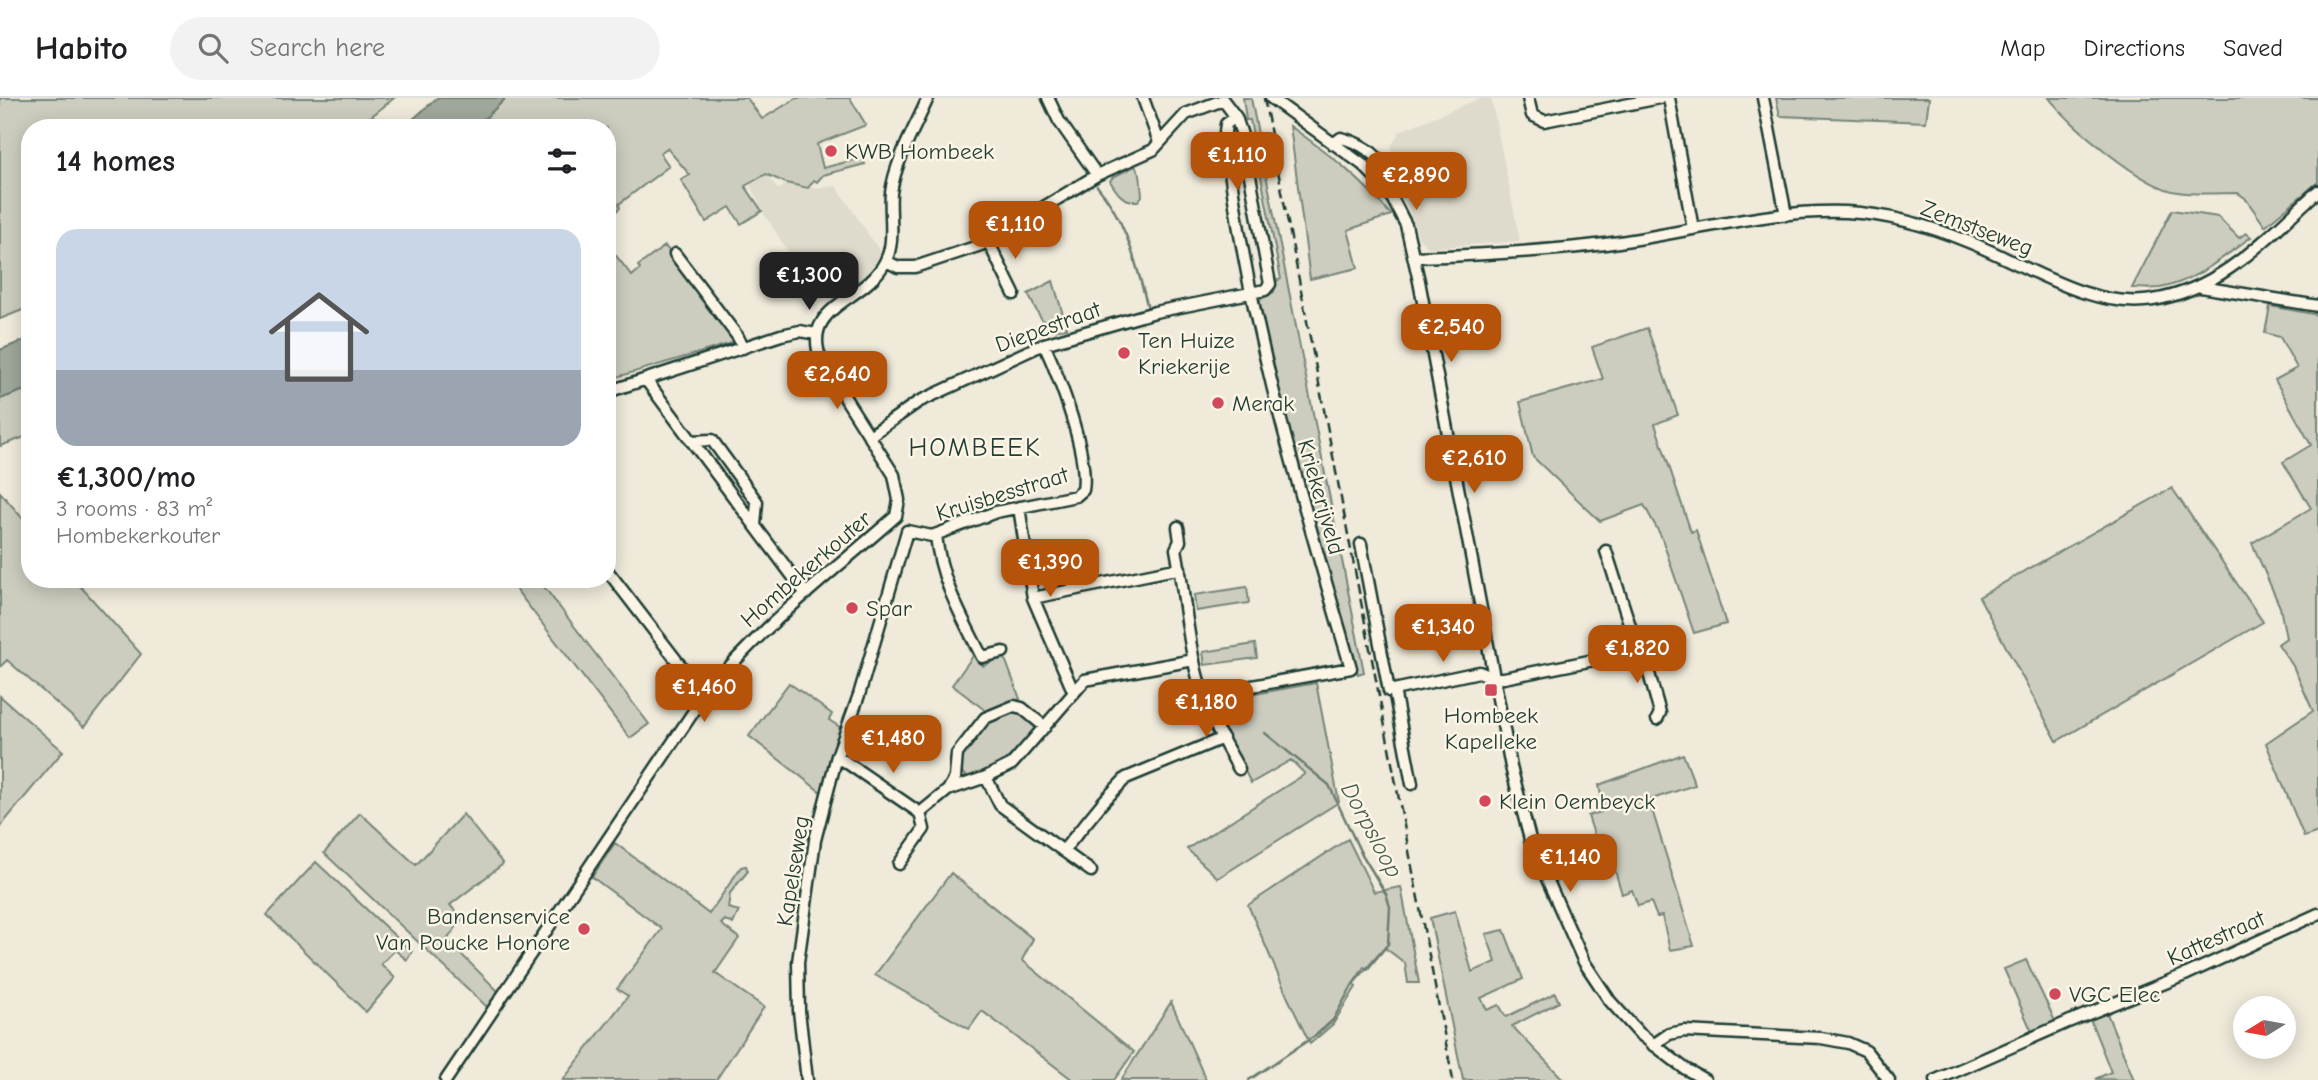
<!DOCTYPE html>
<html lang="en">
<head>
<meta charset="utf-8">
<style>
  :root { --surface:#fff; --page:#f2f2f2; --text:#202124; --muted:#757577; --line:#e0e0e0; --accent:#b45309 }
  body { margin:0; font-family:"Comic Neue",sans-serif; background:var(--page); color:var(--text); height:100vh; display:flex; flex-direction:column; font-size:26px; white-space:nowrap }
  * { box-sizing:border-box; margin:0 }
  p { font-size:23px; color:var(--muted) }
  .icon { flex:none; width:38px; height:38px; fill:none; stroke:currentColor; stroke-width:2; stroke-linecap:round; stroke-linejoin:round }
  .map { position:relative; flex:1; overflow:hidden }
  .sheet { position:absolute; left:21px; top:21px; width:595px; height:469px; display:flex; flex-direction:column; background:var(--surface); border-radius:28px; box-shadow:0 4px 18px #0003 }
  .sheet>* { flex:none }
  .needle { width:46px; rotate:259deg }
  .tools { position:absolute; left:2233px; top:898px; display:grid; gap:14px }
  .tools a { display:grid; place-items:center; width:63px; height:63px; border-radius:50%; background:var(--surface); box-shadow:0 4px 18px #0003; font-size:35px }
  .price { position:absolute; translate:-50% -60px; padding:0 16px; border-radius:14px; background:var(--accent); color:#fff; font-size:23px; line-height:46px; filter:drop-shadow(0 2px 4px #0008) }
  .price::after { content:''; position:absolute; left:50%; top:42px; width:21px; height:16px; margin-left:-10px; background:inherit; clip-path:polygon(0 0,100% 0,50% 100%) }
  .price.current { background:#222; color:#fff }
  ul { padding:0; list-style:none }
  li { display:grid; align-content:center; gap:14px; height:371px; padding:0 35px }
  li span { display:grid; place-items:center; height:217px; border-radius:21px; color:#555 }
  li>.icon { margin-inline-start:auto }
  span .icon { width:126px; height:126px; fill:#fffc; stroke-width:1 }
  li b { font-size:30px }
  h2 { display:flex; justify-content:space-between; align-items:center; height:84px; padding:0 35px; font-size:30px }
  header { display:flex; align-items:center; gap:42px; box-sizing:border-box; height:98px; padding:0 35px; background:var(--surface); border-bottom:2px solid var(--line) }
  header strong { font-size:33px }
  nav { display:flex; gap:38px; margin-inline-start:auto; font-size:24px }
  .search { width:490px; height:63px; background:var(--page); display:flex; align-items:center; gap:18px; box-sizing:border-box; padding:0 24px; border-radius:38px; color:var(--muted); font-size:26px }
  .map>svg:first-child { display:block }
  .built { fill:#dedbcc }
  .green { fill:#cccdbf; stroke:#76857a; stroke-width:2 }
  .water { fill:#9fa89a; stroke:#6c7d71; stroke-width:2 }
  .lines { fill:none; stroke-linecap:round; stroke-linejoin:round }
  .stream { stroke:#6c7d71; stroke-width:2.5 }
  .minor-casing { stroke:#1f3d34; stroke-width:15 }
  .minor { stroke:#fcf5e5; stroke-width:10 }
  .rail { stroke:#1f3d34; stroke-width:2.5; stroke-dasharray:10 5; stroke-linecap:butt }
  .poi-dot { fill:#d1495b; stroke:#fcf5e5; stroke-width:2.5 }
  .labels { text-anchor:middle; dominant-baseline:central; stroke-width:5; stroke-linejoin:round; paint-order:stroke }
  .poi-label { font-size:23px; fill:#1f3d34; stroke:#fcf5e5; text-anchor:start }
  .street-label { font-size:23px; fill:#1f3d34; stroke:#fcf5e5 }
  .water-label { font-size:24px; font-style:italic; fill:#455d53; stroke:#fcf5e5 }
  .quarter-label { font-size:26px; letter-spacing:2px; fill:#1f3d34; stroke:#fcf5e5 }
</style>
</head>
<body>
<header>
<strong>Habito</strong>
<div class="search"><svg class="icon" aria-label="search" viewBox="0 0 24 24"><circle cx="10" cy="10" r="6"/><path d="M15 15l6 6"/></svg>Search here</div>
<nav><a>Map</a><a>Directions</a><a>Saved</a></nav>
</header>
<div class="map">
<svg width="2318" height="982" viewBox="0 0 2318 982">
  <rect width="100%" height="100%" fill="#efeada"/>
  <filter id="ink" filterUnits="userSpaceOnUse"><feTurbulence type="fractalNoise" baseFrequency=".0143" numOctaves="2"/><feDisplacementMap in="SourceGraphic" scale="14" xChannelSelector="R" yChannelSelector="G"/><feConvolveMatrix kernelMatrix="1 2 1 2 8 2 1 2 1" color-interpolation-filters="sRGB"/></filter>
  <g filter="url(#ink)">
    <path class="built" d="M1481 0H1491L1520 143 1429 150 1419 141 1394 66 1391 49 1400 33Z
      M761 77H768L778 92 787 86 816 90 836 88 881 155 870 174 833 203 795 164 757 105 759 104 750 88 751 83Z"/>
    <path class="green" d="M0 0H394L357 30H30V209L0 221Z
      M506 0H747L762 21 797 0H850L866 27 817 46 823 70 862 60 865 66 823 77 817 84 814 82 808 90 786 85 766 76 745 88 762 113 741 126 730 109 706 124 681 82 690 77 667 50 660 55 669 68 619 106 620 110 607 121V30H475Z
      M1243 0H1251L1364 574 1358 576 1307 412 1285 326 1259 202 1274 194 1276 183 1281 181 1250 22H1246Z
      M1776 0H1929L1926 24 1780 18Z
      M2049 0H2318V84L2265 128 2245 100 2238 95C2218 95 2197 97 2178 94 2143 90 2071 28 2049 0Z
      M1290 28C1328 55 1362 81 1391 117L1348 132 1358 170 1310 181Z
      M1135 68 1140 76 1142 98 1138 103C1123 104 1117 95 1110 83L1113 79Z
      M2172 112 2218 119 2239 140 2246 135 2251 139C2223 159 2195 184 2160 190 2151 191 2141 190 2132 190Z
      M607 146 632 178 640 171 638 168 665 148 739 243 607 282Z
      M1053 183 1067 230 1054 232C1040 224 1035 209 1028 196Z
      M2270 208 2318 217V734L2304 739 2266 645 2313 613 2293 568 2278 546 2286 540 2280 509 2252 445 2311 410 2283 364 2311 347 2275 282 2297 270 2280 239 2265 235Z
      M1647 230 1678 317 1655 326 1691 434 1696 432 1726 526 1694 535 1661 438 1644 407 1600 423 1533 359 1520 304 1603 281 1592 249Z
      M30 290V337L0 348V301Z
      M2172 390 2263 524 2057 643 1979 499Z
      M0 394 30 429V481H74L141 556 84 629 7 562 0 569Z
      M508 481H538L649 626 630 640Z
      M1247 489 1249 505 1196 513 1194 497Z
      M969 539 983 568 1004 558 1020 601 986 613 952 587 973 558 965 541Z
      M1255 546 1257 560 1205 567 1203 554Z
      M789 585 832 616 829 622 841 630 822 695 749 638Z
      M1316 585 1339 704 1218 780 1187 751 1305 676 1291 662 1251 685 1216 617 1215 606 1228 601Z
      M0 598 63 653 0 729Z
      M1015 614 1027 618 1036 626V633C1013 659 1002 667 969 679 948 670 965 651 974 639 978 633 982 626 988 622 996 617 1006 616 1015 614Z
      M1683 656 1695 687 1649 702 1694 848 1670 852 1662 818 1657 819 1651 804 1638 808 1632 792 1622 796 1609 753 1600 755 1588 718 1604 713 1599 687Z
      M360 715 416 767 463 716 503 766 450 807 462 821 447 842 498 893 487 909 324 755Z
      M1348 741 1374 794 1401 789 1419 885H1408L1405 865 1385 850 1368 871 1364 869 1353 886 1356 889 1333 926 1310 946 1288 900 1248 807Z
      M615 745 709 816 741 769 746 768 748 773 730 795 728 810 739 813 733 826 725 822 721 826 739 840 715 875 764 909 716 982H563L628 898 617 891 662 831 592 779Z
      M316 764 412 854 407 862 395 852 381 866 395 880 366 914 267 817Z
      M951 775 1033 841 1022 862 1134 954 1114 982H1073L982 913 969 931 875 877Z
      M1455 813 1472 874 1496 864 1486 836 1504 832 1523 881 1481 900 1487 912 1499 907 1506 919 1555 895 1559 904 1512 928 1564 982H1463L1430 820Z
      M2026 862 2055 923 2032 934 2004 871Z
      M1171 904 1206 982H1121Z
      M2106 913 2134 982 2095 981 2111 974 2090 921Z"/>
    <path class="water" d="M437 0H506L475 30H403Z
      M30 240V290L0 301V252Z"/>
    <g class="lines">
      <path class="stream" d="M1097 88C1127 123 1136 166 1148 210
        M1249 982 1316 937 1333 922 1353 886 1388 846 1390 809 1386 796 1360 753 1329 687 1265 635"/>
      <g class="minor-casing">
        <path id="minor" d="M1048 0 1059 23 1097 77
          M1143 0 1159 44
          M1271 0 1363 67 1381 85 1392 100 1406 127 1419 183 1511 669 1531 745 1584 864 1610 903 1639 935 1684 970 1705 982
          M1528 0 1532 17 1544 23 1660 0
          M1669 0 1693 131
          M1763 0 1786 117
          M1333 46 1341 40C1357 44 1377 54 1384 70L1381 85
          M988 143 1014 196
          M675 156 738 239 743 250
          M1414 159C1478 157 1541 154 1605 146 1684 136 1765 111 1846 114 1889 116 1930 128 1969 144 2027 167 2090 212 2153 202 2223 191 2268 138 2318 93
          M886 163 898 169H915L981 147 1097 77 1153 52 1186 16 1223 2
          M2201 189 2318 208
          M646 282 806 496
          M607 294 781 237 800 233 816 236
          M871 337 918 304 1044 246 1155 214 1265 192 1270 186 1243 40 1236 19 1223 2
          M691 343 712 342 757 404 755 427
          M1019 409 1033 500 1074 595
          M1178 429 1180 443 1176 451C1186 503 1188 559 1207 609 1215 630 1228 651 1239 671
          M907 433 932 438 996 414 1076 398 1083 392C1089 356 1059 279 1044 246
          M936 437C940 482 962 519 982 559L1003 554
          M1361 446 1389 593 1479 574 1494 580H1504L1629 555
          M1606 453 1638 553 1645 561 1660 615 1657 621
          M607 472 704 598
          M1033 500 1180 470
          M1394 592 1412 686
          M1203 597 1351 570C1300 396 1245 215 1225 34L1226 26 1236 19
          M837 658 920 715 948 692 986 679 1012 666 1085 582 1194 562
          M986 679 1000 707 1091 773
          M948 692 955 680 957 656 985 620 1014 608 1022 610 1045 629
          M1063 753 1103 704 1126 680 1223 640
          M899 766 924 731 920 715
          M1653 947 1669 936 1684 933 1821 940 1848 945 1866 953 1889 982
          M446 982 704 598C760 529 830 476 896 418L899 402 894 377 821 262C800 207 865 204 885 164 896 145 889 116 891 95 895 63 915 30 928 0
          M807 982 799 913 798 864 815 742 837 658 859 597 907 433
          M1936 982 2068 924 2187 876 2318 816"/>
      </g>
      <use href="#minor" class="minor"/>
      <path class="rail" d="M1264 0 1453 982"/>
    </g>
  </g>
  <g class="poi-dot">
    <circle cx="831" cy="53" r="7"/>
    <circle cx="1124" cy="255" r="7"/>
    <circle cx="1218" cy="305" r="7"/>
    <circle cx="852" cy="510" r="7"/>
    <rect x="1484" y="585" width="14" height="14" rx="3.5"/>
    <circle cx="1485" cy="703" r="7"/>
    <circle cx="584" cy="831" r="7"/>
    <circle cx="2055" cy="896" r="7"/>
  </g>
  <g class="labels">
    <g class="poi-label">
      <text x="845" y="53">KWB Hombeek</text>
      <text x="1138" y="242">Ten Huize<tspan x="1138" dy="26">Kriekerije</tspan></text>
      <text x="1232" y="305">Merak</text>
      <text x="866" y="510">Spar</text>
      <text x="1491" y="617" text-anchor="middle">Hombeek<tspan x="1491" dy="26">Kapelleke</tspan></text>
      <text x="1499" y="703">Klein Oembeyck</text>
      <text x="570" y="818" text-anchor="end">Bandenservice<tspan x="570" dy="26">Van Poucke Honore</tspan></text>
      <text x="2069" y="896">VGC Elec</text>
    </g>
    <g class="street-label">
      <text transform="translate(1977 130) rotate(21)">Zemstseweg</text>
      <text transform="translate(1048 229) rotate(-20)">Diepestraat</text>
      <text transform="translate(1002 396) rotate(-17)">Kruisbesstraat</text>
      <text transform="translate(1321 399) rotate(74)">Kriekerijveld</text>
      <text transform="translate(806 471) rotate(-41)">Hombekerkouter</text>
      <text transform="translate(793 773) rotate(-81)">Kapelseweg</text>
      <text transform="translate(2216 840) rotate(-24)">Kattestraat</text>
    </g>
    <g class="water-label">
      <text transform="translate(1372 732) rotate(62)">Dorpsloop</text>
    </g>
    <g class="quarter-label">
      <text x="975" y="350">HOMBEEK</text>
    </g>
  </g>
</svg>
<div class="tools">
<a><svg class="needle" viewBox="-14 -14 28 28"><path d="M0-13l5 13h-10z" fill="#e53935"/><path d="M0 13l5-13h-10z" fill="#757577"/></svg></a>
</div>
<b class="price" style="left:1237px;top:94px">€1,110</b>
<b class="price" style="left:1416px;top:114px">€2,890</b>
<b class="price" style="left:1015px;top:163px">€1,110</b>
<b class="price current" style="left:809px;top:214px">€1,300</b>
<b class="price" style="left:1451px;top:266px">€2,540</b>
<b class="price" style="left:837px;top:313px">€2,640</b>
<b class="price" style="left:1474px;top:397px">€2,610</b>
<b class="price" style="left:1050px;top:501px">€1,390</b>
<b class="price" style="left:1443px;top:566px">€1,340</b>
<b class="price" style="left:1637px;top:587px">€1,820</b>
<b class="price" style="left:704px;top:626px">€1,460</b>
<b class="price" style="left:1206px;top:641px">€1,180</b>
<b class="price" style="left:893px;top:677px">€1,480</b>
<b class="price" style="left:1570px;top:796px">€1,140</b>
<section class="sheet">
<h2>14 homes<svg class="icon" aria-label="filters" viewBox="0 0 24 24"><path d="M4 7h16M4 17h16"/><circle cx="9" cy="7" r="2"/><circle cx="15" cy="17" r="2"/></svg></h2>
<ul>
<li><span style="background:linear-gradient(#c9d6e8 65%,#9aa5b1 0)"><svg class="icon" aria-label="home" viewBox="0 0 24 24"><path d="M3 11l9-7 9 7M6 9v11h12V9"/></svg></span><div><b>€1,300/mo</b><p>3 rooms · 83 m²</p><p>Hombekerkouter</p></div></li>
</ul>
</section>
</div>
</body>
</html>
